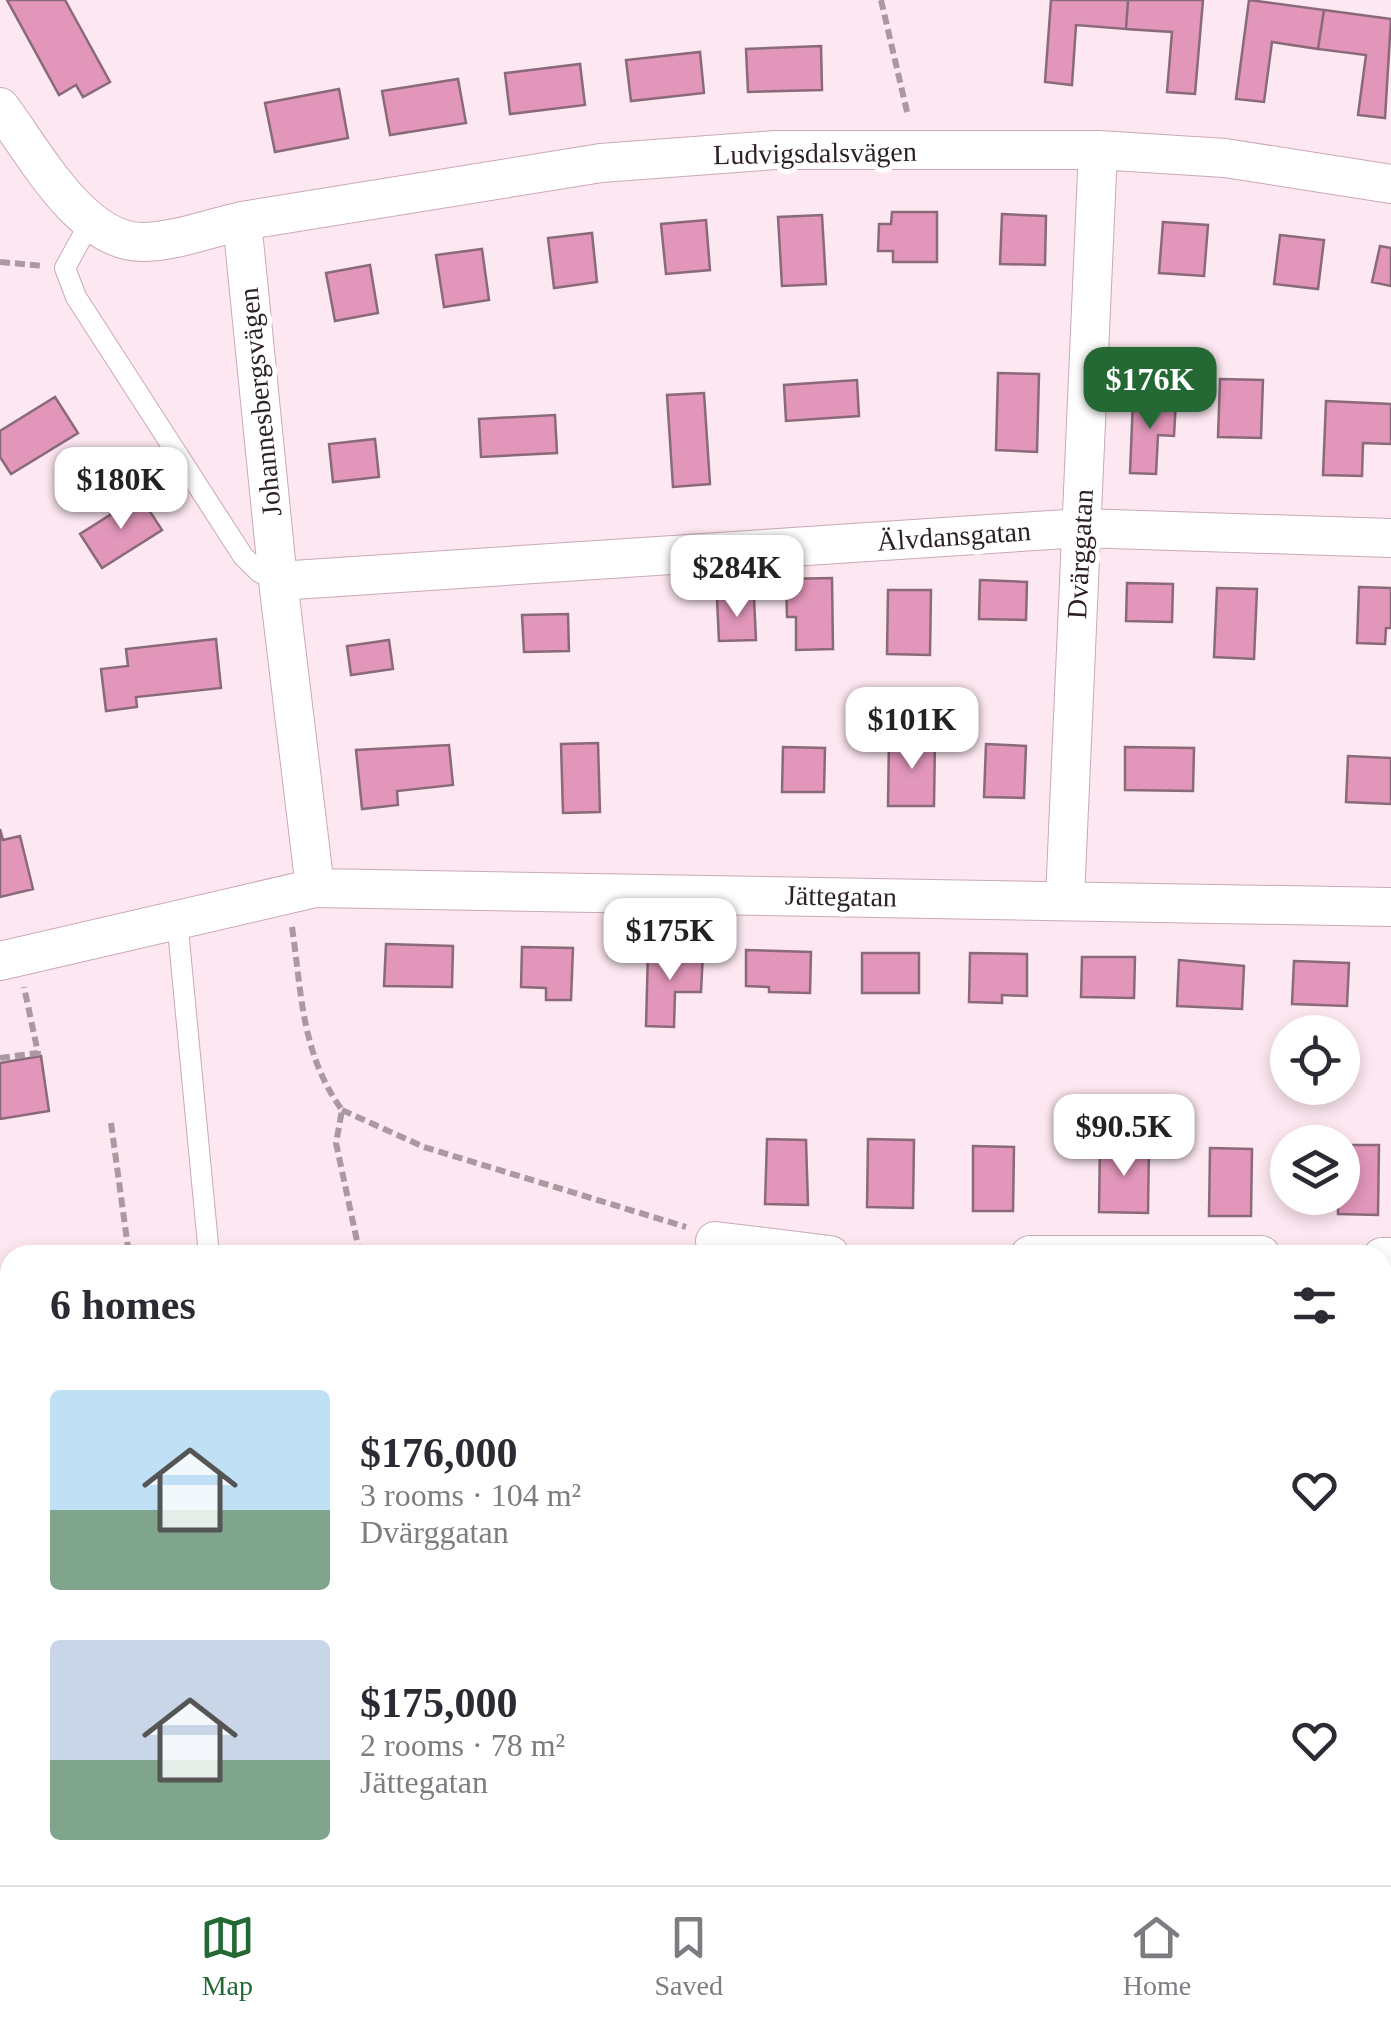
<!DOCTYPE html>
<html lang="en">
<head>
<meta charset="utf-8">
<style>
  :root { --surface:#fff; --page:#f7f7f7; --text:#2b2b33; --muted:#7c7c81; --line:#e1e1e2; --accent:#246934 }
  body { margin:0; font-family:"Times New Roman",serif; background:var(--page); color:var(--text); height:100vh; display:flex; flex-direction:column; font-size:38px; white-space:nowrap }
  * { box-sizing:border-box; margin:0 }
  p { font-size:32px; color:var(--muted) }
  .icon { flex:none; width:55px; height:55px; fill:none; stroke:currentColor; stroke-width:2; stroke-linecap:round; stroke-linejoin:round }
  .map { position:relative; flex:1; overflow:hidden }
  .sheet { position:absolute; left:0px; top:1245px; width:1392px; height:640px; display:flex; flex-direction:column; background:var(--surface); border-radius:30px 30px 0 0; box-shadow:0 5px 15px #0003 }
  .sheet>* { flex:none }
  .tools { position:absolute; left:1270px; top:1015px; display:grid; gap:20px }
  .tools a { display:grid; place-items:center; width:90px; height:90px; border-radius:50%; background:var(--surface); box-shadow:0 5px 15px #0003; font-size:50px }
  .price { position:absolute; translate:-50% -85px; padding:0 22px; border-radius:20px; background:#fff; color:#222; font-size:32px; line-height:65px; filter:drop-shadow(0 2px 5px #0008) }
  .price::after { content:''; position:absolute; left:50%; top:60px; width:30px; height:22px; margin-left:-15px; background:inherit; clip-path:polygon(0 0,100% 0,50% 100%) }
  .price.selected { background:var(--accent); color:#fff }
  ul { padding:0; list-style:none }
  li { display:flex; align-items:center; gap:30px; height:250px; padding:0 50px }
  li span { display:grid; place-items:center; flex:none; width:280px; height:200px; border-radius:10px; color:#555 }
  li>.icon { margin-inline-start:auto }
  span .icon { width:120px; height:120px; fill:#fffc; stroke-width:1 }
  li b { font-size:42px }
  h2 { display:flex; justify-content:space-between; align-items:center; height:120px; padding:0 50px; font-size:42px }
  .dock { display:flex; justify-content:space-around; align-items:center; height:140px; border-top:2px solid var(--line); background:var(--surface); font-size:28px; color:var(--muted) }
  .dock a { display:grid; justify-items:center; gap:5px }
  .dock .selected { color:var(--accent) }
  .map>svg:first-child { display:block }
  .building { fill:#e196ba; stroke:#8a6a79; stroke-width:2.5 }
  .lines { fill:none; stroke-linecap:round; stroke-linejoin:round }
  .service-casing { stroke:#cba8b8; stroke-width:22 }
  .minor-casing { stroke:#cba8b8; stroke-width:40 }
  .path { stroke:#ab99a1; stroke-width:6; stroke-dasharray:10 5; stroke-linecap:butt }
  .service { stroke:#fff; stroke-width:20 }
  .minor { stroke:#fff; stroke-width:38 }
  .labels { text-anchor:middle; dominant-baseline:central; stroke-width:10; stroke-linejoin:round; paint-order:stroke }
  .street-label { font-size:28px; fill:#2c1f25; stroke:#fff }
</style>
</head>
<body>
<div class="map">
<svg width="1391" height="1885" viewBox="0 0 1391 1885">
  <rect width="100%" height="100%" fill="#fde7f1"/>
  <path class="building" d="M7 0H65L110 82 83 97 76 85 59 95Z
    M1051 0H1128L1126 29 1076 25 1072 85 1045 82Z
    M1128 0H1203L1195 94 1167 92 1172 32 1126 29Z
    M1249 0 1324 10 1318 49 1272 42 1264 102 1236 99Z
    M1324 10 1391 19 1385 118 1358 115 1366 55 1318 49Z
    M821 46 822 90 748 92 746 49Z
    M700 52 704 93 631 101 626 60Z
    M580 64 585 105 510 114 505 73Z
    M458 79 466 123 390 135 382 91Z
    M339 89 348 138 275 152 265 103Z
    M892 212H937V262H893V251H878L879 224H891Z
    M1002 214 1046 216 1045 265 1000 264Z
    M822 215 826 284 782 286 778 217Z
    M706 220 710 270 666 274 661 224Z
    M1163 222 1208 225 1204 276 1159 273Z
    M592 233 597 282 554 288 548 238Z
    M1280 235 1324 240 1318 289 1274 284Z
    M1380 246 1391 248V286L1372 282Z
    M482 249 489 300 444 307 436 255Z
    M370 265 378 313 335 321 326 273Z
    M998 373 1039 374 1037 452 996 450Z
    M1220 379 1263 380 1261 438 1218 437Z
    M857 380 859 416 786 421 784 385Z
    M704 393 710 484 673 487 667 395Z
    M55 397 78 433 11 474 0 457V431Z
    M1133 399 1176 401 1174 436 1158 435 1156 474 1130 473Z
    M1326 401 1391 404V444L1363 443 1362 476 1323 475Z
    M555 415 557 453 481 457 479 419Z
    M375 439 379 477 333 482 329 444Z
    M140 496 162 530 102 568 80 534Z
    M832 578 833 649 796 650V617H787L786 579Z
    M980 580 1027 582 1026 620 979 619Z
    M1127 583 1173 584 1172 622 1126 621Z
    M1359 587 1391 588V628H1386L1385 644 1357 643Z
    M1217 588 1257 589 1254 659 1214 657Z
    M888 590H931L930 655 887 654Z
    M754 598 756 640 719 641 717 599Z
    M568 614 569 651 524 652 522 615Z
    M216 639 221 688 136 697 137 707 106 711 101 669 128 666 126 649Z
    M389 640 393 669 351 675 347 646Z
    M889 738H935L934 806H888Z
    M598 743 600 812 563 813 561 744Z
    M986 744 1026 746 1024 798 984 797Z
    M449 745 453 785 397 791 398 805 362 809 356 750Z
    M783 747 825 748 824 792H782Z
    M1125 747 1194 748 1193 791 1125 790Z
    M1348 756 1391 758V804L1346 802Z
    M0 829 3 840 20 836 33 889 0 897Z
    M386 944 453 946 452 987 384 986Z
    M522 947 573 948 571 1000H546V988L521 987Z
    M746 950 811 952 810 993 769 992V987L746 986Z
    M648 951 703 952 701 992H675L674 1027 646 1026Z
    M862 953H919V993H862Z
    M970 953 1027 954V996L1002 995V1003L969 1002Z
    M1082 957H1135L1134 998 1081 997Z
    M1179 960 1244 966 1242 1009 1177 1006Z
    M1294 961 1349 963 1347 1006 1292 1004Z
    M41 1056 49 1111 0 1119V1063Z
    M767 1139 806 1140 808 1205 765 1204Z
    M868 1139 914 1140 913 1208 867 1207Z
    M1100 1144 1149 1145 1148 1213 1099 1212Z
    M1342 1145H1379L1378 1215 1338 1214V1198H1342Z
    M973 1146 1014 1147 1013 1211H973Z
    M1210 1148 1252 1149 1251 1216H1209Z
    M10 1395V1447L0 1449V1396Z
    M1382 1437H1386L1387 1508H1382Z
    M10 1741V1875H327L328 1885H0V1742Z
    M465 1875H738L739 1880 716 1885H467Z"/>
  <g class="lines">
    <g class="service-casing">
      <path id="service" d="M89 224 65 268 76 297 243 556 259 572 278 581
        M177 919 209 1255"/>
    </g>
    <g class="minor-casing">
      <path id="minor" d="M0 107C34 152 81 242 142 242 174 242 210 228 242 221L278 581 315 888
        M242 221 601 163 776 150H1098L1225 158 1391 184
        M278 581 1081 528 1391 538
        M1065 899 1098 150
        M0 961 315 888 1391 907
        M715 1241 830 1255
        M1030 1255H1261
        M1382 1257H1391
        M1382 1590 1391 1585
        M1382 1875 1383 1885"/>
    </g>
    <path class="path" d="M881 0 908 116
      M0 262 44 266
      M292 927C302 995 301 1053 342 1110L336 1143 360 1255
      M0 1058 38 1053 24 987
      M342 1110 424 1147 686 1227
      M111 1123 129 1255
      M0 1295 10 1293
      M0 1388 10 1387
      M451 1875 453 1885"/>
    <use href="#service" class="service"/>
    <use href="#minor" class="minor"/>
  </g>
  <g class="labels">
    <g class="street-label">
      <text transform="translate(815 153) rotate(-1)">Ludvigsdalsvägen</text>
      <text transform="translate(260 402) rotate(-96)">Johannesbergsvägen</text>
      <text transform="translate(954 536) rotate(-4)">Älvdansgatan</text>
      <text transform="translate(1080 554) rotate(-87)">Dvärggatan</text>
      <text transform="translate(841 896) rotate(1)">Jättegatan</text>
    </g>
  </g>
</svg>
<div class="tools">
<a><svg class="icon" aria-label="locate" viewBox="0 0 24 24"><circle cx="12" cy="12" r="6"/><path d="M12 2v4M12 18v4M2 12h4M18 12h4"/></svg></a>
<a><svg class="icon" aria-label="layers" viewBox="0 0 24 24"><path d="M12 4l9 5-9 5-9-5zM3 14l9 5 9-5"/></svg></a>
</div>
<b class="price selected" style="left:1150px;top:432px">$176K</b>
<b class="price" style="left:121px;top:532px">$180K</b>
<b class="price" style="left:737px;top:620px">$284K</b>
<b class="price" style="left:912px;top:772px">$101K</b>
<b class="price" style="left:670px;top:983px">$175K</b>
<b class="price" style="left:1124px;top:1179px">$90.5K</b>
<section class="sheet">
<h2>6 homes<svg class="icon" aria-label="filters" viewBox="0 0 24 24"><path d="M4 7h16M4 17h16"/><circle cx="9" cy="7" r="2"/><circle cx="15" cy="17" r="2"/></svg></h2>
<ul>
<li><span style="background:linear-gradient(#bfe0f5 60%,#7fa58c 0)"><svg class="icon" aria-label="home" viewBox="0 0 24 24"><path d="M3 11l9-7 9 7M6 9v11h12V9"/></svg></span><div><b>$176,000</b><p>3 rooms · 104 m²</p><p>Dvärggatan</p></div><svg class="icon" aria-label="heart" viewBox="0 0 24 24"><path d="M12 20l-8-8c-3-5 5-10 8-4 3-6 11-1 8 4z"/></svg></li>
<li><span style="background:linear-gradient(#c9d6e8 60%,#7fa58c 0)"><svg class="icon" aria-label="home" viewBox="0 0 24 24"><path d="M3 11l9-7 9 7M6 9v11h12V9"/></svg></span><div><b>$175,000</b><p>2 rooms · 78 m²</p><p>Jättegatan</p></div><svg class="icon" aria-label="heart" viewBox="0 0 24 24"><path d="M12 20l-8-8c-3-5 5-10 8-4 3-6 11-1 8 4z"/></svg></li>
</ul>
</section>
</div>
<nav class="dock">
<a class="selected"><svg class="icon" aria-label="map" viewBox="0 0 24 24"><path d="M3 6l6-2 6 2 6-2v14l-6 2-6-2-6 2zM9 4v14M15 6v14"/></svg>Map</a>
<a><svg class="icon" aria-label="saved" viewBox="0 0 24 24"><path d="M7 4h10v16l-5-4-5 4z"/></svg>Saved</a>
<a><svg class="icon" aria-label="home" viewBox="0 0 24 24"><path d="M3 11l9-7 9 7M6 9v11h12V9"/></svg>Home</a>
</nav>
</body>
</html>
